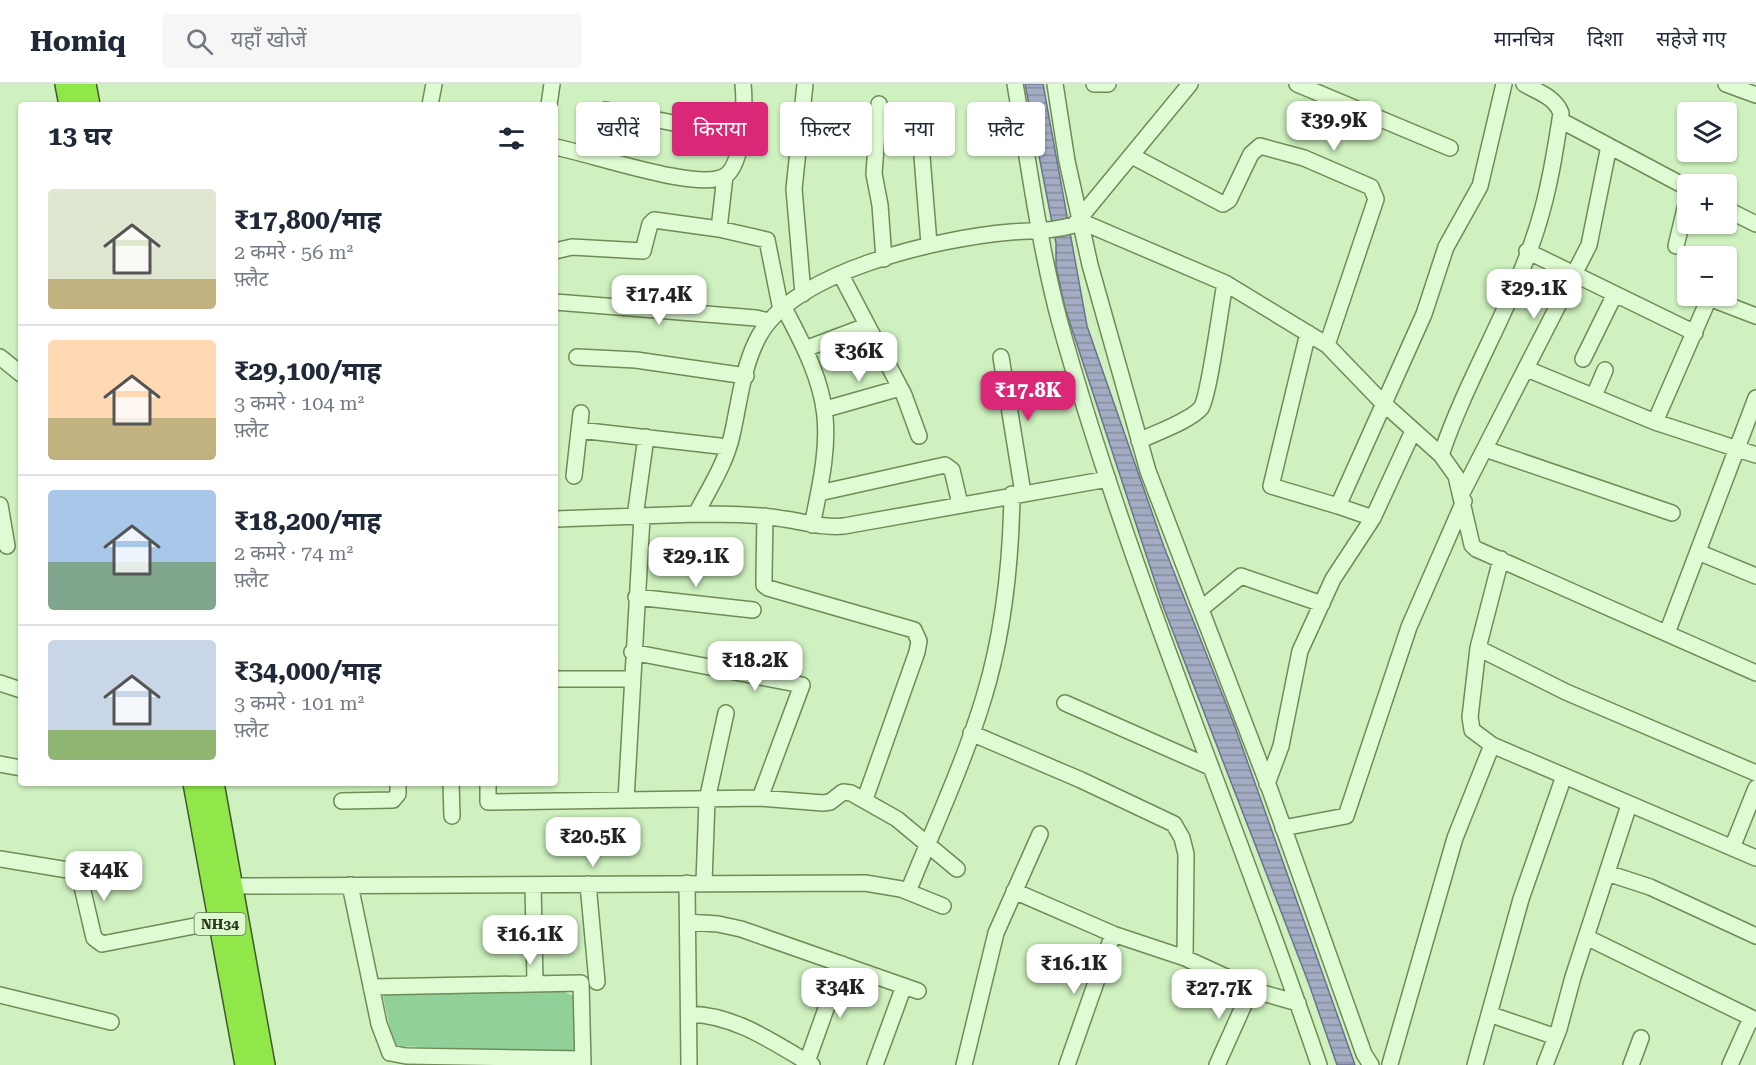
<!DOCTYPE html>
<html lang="hi">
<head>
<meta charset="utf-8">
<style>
  :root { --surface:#fff; --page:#f6f6f7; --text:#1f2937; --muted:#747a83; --line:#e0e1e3; --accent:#db2777 }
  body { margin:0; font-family:"Roboto Serif","Noto Sans Devanagari",serif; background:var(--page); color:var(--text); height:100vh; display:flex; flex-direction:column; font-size:22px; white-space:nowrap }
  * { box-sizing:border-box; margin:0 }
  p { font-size:20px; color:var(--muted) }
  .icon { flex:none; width:33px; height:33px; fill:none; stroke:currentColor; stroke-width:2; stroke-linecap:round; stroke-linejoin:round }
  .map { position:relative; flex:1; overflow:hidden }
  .details { position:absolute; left:18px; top:18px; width:540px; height:684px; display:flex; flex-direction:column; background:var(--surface); border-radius:6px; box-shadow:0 2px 4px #0004 }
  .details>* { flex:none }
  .hud { position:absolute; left:576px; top:18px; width:570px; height:54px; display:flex; gap:12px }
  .controls { position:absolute; left:1677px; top:18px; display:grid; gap:12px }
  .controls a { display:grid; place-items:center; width:60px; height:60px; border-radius:6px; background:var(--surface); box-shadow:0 2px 4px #0004; font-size:30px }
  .price { position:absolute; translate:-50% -51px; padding:0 14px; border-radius:12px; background:#fff; color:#222; font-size:20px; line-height:39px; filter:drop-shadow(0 2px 3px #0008) }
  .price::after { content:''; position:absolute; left:50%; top:36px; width:18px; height:14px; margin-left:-9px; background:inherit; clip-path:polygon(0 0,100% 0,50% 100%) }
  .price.current { background:var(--accent); color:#fff }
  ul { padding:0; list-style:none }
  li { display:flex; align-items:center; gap:18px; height:150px; padding:0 30px }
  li+li { border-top:2px solid var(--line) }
  li span { display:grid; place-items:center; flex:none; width:168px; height:120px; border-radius:6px; color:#555 }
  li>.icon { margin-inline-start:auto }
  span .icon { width:72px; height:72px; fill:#fffc; stroke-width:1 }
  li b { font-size:26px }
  h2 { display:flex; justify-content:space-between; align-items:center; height:72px; padding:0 30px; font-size:26px }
  .chip { padding:0 21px; border-radius:6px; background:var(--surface); box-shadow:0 2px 4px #0004; font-size:21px; line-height:54px }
  .chip.current { background:var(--accent); color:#fff }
  header { display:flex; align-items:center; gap:36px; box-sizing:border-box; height:84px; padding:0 30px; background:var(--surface); border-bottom:2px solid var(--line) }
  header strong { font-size:28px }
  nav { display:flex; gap:33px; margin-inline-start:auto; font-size:21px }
  .search { width:420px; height:54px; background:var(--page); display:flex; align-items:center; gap:15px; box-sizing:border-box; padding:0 21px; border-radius:6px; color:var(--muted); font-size:22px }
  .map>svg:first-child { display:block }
  .park { fill:#92d099 }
  .water { fill:url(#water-rules); stroke:#697391; stroke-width:1.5 }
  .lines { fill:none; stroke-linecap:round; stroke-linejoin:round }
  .minor-casing { stroke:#6f8b56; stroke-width:18 }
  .highway-casing { stroke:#43582b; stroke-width:24 }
  .minor { stroke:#dffbd3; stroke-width:15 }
  .highway { stroke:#8fe749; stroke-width:21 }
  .labels { text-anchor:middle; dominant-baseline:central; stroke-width:5; stroke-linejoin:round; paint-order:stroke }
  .shield { fill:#dbf8cf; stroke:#607252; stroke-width:1.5 }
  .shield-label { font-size:14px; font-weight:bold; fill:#2b391c }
</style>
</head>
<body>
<header>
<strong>Homiq</strong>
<div class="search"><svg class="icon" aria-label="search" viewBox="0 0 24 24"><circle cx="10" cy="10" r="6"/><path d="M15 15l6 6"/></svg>यहाँ खोजें</div>
<nav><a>मानचित्र</a><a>दिशा</a><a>सहेजे गए</a></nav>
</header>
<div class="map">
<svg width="1756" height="981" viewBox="0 0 1756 981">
  <defs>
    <pattern id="water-rules" width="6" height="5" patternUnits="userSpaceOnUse" patternTransform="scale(1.5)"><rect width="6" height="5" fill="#a3acc2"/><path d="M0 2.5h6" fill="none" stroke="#858d9d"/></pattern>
  </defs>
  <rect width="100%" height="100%" fill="#cef1bf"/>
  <path class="park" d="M562 907 574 912 575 966 571 968 394 962 383 913 385 909Z"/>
  <path class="water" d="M1025 0H1043L1087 242 1164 463 1234 640 1355 981H1337L1309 900 1163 522 1065 224 1056 183V159Z"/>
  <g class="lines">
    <g class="minor-casing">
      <path id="minor" d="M1015 0C1029 80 1039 161 1060 239 1130 492 1235 732 1319 981
        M1055 0 1067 77 1090 181 1148 387 1270 706 1364 970 1371 981
        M1094 0H1108
        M1297 0 1450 64
        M1726 0 1756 11
        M879 20 874 90 880 121 884 175
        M430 21 434 0
        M549 21 552 0
        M1560 36 1688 104
        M921 60 929 160
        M555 63C589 69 698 108 725 92 744 80 745 20 743 0
        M595 72 602 33 606 26 705 45
        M1132 72 1223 120 1229 116 1251 70 1260 62 1304 74 1371 103 1376 115 1327 261
        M725 92 719 145 767 156 781 226
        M1726 125 1756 140
        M1080 137 1225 199 1327 261 1382 318 1441 371 1456 392 1472 461 1476 465 1756 589
        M1676 162 1688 112
        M555 167 572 163 643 167 650 140 654 136 719 145
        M1527 167 1695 249
        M841 191 904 311 919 352
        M803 210 794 105 805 0
        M1709 214 1756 232
        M555 218 756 234 769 237
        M784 224C833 315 834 341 812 441
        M1308 249 1271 402 1338 422
        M805 265 866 242
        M0 273 21 290
        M577 273 636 276 746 292
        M1001 273 1023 409
        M1583 275 1614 212
        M1527 285 1655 338 1756 371
        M1594 312 1605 286
        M826 325 900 304
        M1655 338 1710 212
        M579 346 728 363
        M1139 357C1155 349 1190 337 1201 324 1209 313 1221 220 1225 199
        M1485 365 1672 429
        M1441 371C1469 288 1519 212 1542 127 1551 95 1556 62 1561 29 1555 13 1538 8 1524 0
        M574 392 581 329
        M819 409 945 381 952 386 960 420
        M1461 411 1589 161 1609 62
        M0 421 7 462
        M696 430C726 430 755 430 784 435 806 438 822 444 844 442L1108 395
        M765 432 764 492V501L768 504 914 546 919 557 917 568 865 715
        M635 433 646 353
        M1373 434 1338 422 1424 230 1446 163 1480 102 1504 0
        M555 435 696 430C709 405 726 379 732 351 739 321 742 287 756 258 788 187 940 154 1011 148 1036 146 1048 148 1074 141L1190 0
        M1698 468 1756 492
        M1501 475 1478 564 1470 633 1472 646 1492 661 1756 774
        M636 513 753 526
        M1201 525 1241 492 1322 520
        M1667 549 1756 314
        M1478 564 1566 608 1756 689
        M632 568 802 601 760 714
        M555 595H631
        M0 599 21 606
        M1065 619 1210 683
        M971 649 1081 696 1174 740 1182 754 1186 770 1185 874
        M0 680 21 684
        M451 699 452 732
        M488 699V718L760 714 823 719 830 718 843 708 851 709 897 735 957 785
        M1267 700 1281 662 1300 567 1333 495 1373 434 1413 347
        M626 716 642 433
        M342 717 393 716 398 710V699
        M1283 744 1346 732 1409 543 1464 417
        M1732 764 1756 704
        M0 775 74 787 79 790 94 854 102 860 220 837
        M1607 789 1650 803 1756 852
        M704 798 707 716 726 629
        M687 799 689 981
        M588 800 597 898
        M350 801 379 940 390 969 406 972 583 975
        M533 801 535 898
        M233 802 865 799 901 805 943 822
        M1014 807 1113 850 1185 874 1259 908 1298 919
        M908 808C934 743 964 679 984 613 1004 547 1011 479 1012 410
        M688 838 718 840 741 845 918 907
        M1586 853 1756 936
        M371 903 581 899 583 981
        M0 911 111 938
        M689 930C735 931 773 958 812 981
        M1489 930 1556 953
        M807 978 842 880
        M1390 980 1455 754 1492 661
        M875 981 904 902
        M964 981 996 849 1040 750
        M1067 981 1113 850
        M1217 981 1251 905
        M1475 981 1521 815 1564 692
        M1545 981 1559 945 1573 893 1629 721
        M1631 981 1641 954
        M1730 981 1751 934"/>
    </g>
    <g class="highway-casing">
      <path id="highway" d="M66 0 70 21
        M85 0 89 21
        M194 699 246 981
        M213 699 264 981"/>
    </g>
    <use href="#minor" class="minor"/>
    <use href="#highway" class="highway"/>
  </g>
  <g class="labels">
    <rect class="shield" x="194.5" y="829" width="51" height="22" rx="4.5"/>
    <g class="shield-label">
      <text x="220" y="840">NH34</text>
    </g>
  </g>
</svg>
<div class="controls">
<a><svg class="icon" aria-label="layers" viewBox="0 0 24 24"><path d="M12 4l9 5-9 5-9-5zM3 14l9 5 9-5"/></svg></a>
<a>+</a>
<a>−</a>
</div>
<b class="price" style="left:1334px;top:68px">₹39.9K</b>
<b class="price" style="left:1534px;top:236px">₹29.1K</b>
<b class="price" style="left:659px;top:242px">₹17.4K</b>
<b class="price" style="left:859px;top:299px">₹36K</b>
<b class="price current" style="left:1028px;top:338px">₹17.8K</b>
<b class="price" style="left:696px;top:504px">₹29.1K</b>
<b class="price" style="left:755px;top:608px">₹18.2K</b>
<b class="price" style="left:593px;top:784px">₹20.5K</b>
<b class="price" style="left:104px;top:818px">₹44K</b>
<b class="price" style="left:530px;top:882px">₹16.1K</b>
<b class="price" style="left:1074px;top:911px">₹16.1K</b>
<b class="price" style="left:840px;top:935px">₹34K</b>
<b class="price" style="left:1219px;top:936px">₹27.7K</b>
<div class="hud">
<a class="chip">खरीदें</a>
<a class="chip current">किराया</a>
<a class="chip">फ़िल्टर</a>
<a class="chip">नया</a>
<a class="chip">फ़्लैट</a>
</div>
<section class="details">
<h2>13 घर<svg class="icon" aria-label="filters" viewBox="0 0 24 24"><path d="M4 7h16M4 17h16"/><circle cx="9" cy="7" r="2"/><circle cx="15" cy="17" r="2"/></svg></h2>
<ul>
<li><span style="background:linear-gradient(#dfe7d0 75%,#c2b280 0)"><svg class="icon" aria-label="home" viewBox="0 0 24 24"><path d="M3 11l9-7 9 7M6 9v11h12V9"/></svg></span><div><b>₹17,800/माह</b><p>2 कमरे · 56 m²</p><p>फ़्लैट</p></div></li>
<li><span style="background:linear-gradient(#ffd9b3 65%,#c2b280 0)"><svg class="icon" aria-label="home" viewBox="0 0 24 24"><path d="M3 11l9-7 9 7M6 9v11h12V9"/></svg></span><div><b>₹29,100/माह</b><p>3 कमरे · 104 m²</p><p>फ़्लैट</p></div></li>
<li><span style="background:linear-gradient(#a9c7e8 60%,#7fa58c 0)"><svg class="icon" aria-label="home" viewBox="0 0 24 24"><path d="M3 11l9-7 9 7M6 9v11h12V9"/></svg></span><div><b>₹18,200/माह</b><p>2 कमरे · 74 m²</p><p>फ़्लैट</p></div></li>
<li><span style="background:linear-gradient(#c9d6e8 75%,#8fb573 0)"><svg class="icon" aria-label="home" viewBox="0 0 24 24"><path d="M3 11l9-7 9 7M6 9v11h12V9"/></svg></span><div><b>₹34,000/माह</b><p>3 कमरे · 101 m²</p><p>फ़्लैट</p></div></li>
</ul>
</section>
</div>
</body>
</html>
